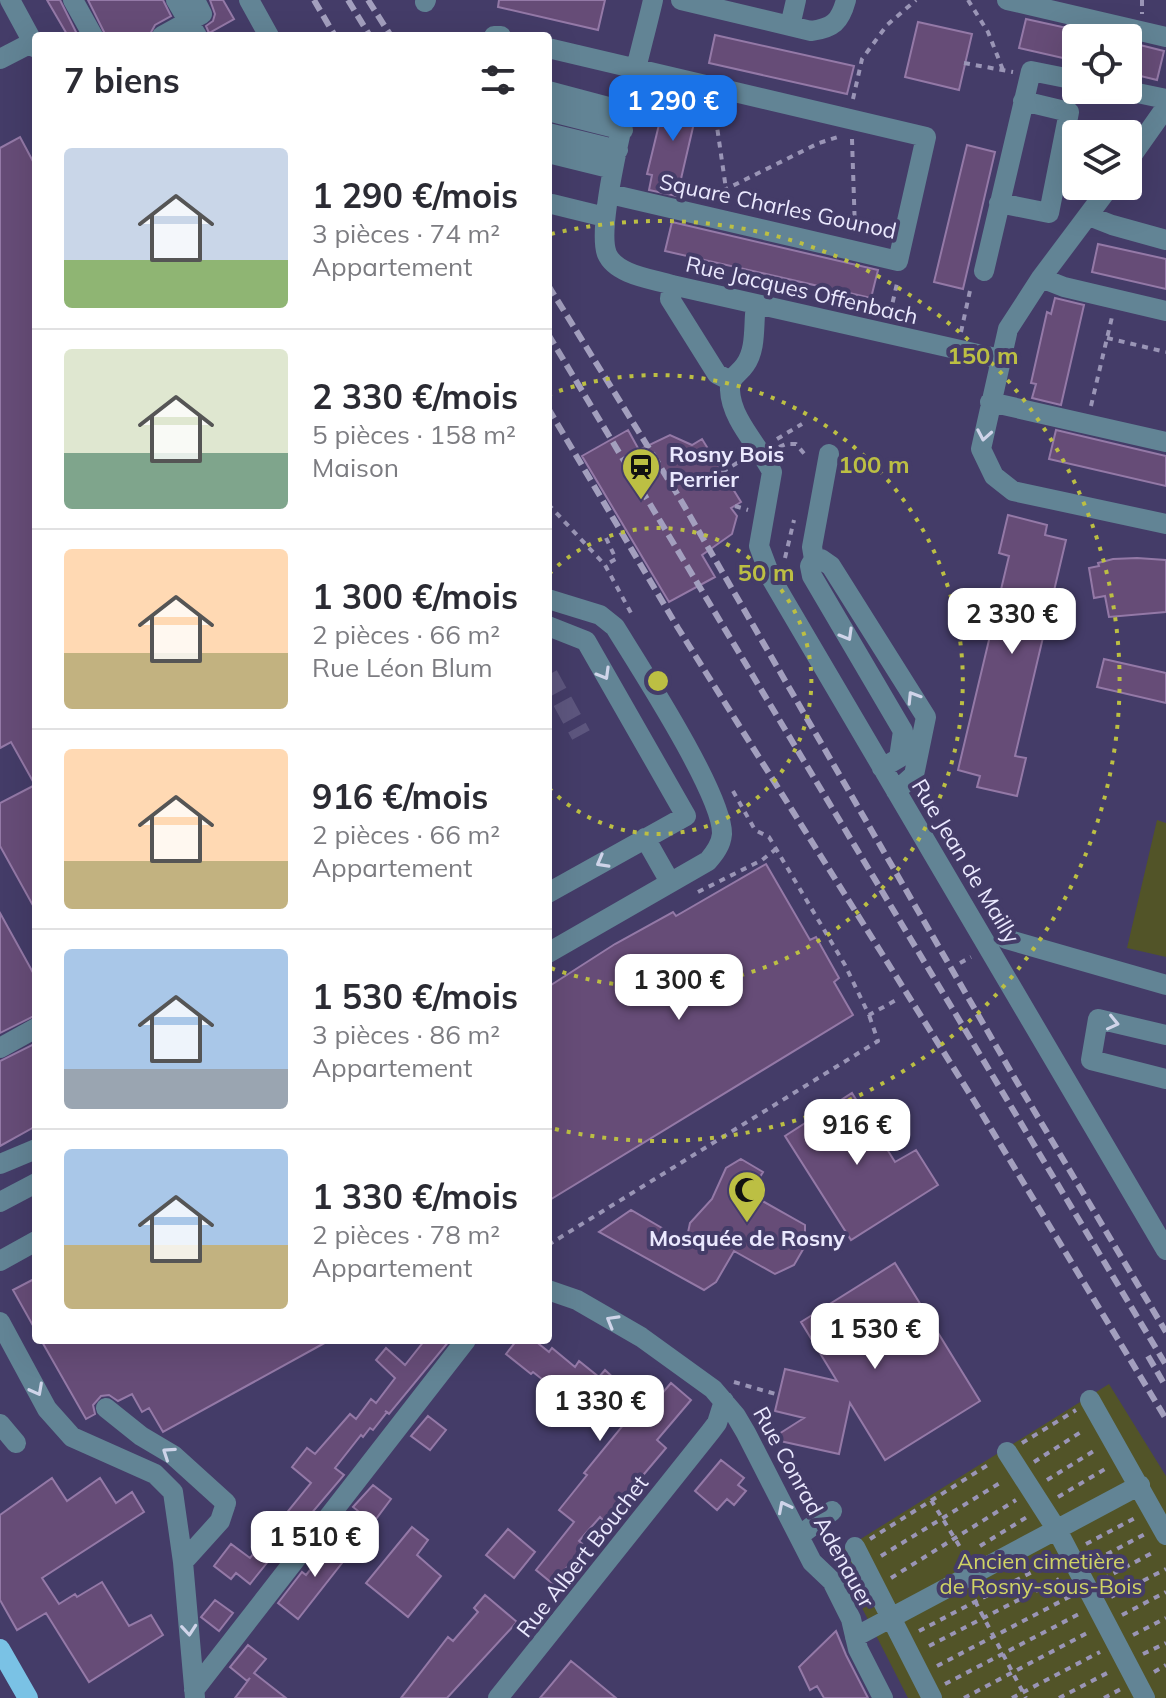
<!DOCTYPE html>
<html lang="fr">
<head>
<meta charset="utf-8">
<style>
  :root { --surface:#fff; --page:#f7f7f7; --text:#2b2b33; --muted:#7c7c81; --line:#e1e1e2; --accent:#1a73e8 }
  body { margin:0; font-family:Mulish,sans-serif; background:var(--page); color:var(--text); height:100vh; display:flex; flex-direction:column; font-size:30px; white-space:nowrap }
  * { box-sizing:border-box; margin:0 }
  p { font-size:26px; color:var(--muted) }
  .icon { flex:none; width:44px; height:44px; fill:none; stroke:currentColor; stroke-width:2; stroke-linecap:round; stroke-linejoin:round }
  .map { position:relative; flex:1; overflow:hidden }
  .panel { position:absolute; left:32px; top:32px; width:520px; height:1312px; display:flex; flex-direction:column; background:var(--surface); border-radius:8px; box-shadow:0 8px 32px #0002 }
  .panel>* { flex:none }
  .tools { position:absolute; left:1062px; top:24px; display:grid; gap:16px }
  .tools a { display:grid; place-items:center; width:80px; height:80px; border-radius:8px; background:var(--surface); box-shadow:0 8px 32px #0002; font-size:40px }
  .price { position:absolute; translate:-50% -68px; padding:0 18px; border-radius:16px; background:#fff; color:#222; font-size:26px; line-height:52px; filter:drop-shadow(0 2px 4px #0008) }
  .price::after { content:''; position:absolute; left:50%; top:48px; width:24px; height:18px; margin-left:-12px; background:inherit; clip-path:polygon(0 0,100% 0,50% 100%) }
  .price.active { background:var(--accent); color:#fff }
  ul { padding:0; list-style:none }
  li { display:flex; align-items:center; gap:24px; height:200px; padding:0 32px }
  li+li { border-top:2px solid var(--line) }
  li span { display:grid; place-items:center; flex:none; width:224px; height:160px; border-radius:8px; color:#555 }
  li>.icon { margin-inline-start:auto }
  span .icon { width:96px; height:96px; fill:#fffc; stroke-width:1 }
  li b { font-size:34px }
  h2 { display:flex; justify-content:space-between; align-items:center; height:96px; padding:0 32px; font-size:34px }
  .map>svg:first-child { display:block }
  .green { fill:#525428 }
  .building { fill:#664c77; stroke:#9479a7; stroke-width:2 }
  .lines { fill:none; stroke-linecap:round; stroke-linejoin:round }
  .minor-tunnel { stroke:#5d567e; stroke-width:20; stroke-dasharray:20 10; stroke-linecap:butt }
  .path { stroke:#9a95b6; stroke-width:4; stroke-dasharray:6 6; stroke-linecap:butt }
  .minor { stroke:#628495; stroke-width:20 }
  .major { stroke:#7ac2e5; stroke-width:20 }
  .rail { stroke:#a39fbe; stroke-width:6; stroke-dasharray:12 6; stroke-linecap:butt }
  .oneway { stroke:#cfd4e9 }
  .ring { fill:none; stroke:#bcbf43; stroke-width:4; stroke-dasharray:4 8 }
  .labels { text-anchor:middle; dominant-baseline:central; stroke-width:8; stroke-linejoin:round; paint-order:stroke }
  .street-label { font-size:22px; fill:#eae8fe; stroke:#443c68 }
  .poi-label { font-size:22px; font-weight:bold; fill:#eae8fe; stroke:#443c68; text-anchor:start }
  .park-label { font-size:22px; fill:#d0d365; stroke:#443c68 }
  .centre { fill:#bcbf43; stroke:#443c68; stroke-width:4 }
  .ring-label { font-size:24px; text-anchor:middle; font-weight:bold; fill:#bcbf43; stroke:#443c68; stroke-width:8; stroke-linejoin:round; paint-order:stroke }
</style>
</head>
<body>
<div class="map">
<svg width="1166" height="1698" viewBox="0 0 1166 1698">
  <rect width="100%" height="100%" fill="#443c68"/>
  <path class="green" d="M1157 820 1166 823V957L1127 948Z
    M1109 1384 1166 1476V1698H908L835 1555Z"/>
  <path class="building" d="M47 0H60L78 36H68Z
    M88 0H163L171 16 155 25 149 36H106Z
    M210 0H223L234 19 209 33 206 26 213 21 215 14Z
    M499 0H605L598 30 498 7Z
    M1026 19 1076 30V61L1019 48Z
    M918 22 972 34 959 90 905 77Z
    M715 35 854 66 847 94 709 63Z
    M1128 42 1164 51 1157 80 1128 73Z
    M672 90 700 97 677 196 649 190 652 175 647 174 664 104 668 105Z
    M20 137 36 167V911L0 846V803L35 785 11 742 0 748V148Z
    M967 145 995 152 963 289 934 282Z
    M672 222 878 270 871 298 665 251Z
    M1098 244 1166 259V289L1092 272Z
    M1055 298 1084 305 1061 405 1032 398 1036 384 1031 383 1047 312 1051 314Z
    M628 430 639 450 670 435 692 445 702 439 741 502 731 508 737 516 732 534 702 555 715 577 669 602 582 456Z
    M1056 430 1166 456V486L1049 459Z
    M1008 515 1047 525 1045 535 1066 540 1015 756 1026 758 1017 796 977 787 980 776 958 770 1009 556 999 553Z
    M1137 558 1166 560V612L1109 617 1105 596 1094 598 1089 568 1099 566 1098 563 1113 559Z
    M1104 659 1166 673V703L1097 687Z
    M766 864 810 940 816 937 839 978 834 982 853 1015 548 1201V987L615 944 673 912 676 916Z
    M0 913 36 978V1015L0 1033Z
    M36 1043V1126L0 1146V1061Z
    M852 1093 895 1162 916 1150 938 1185 851 1240 785 1136Z
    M741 1159 763 1172 750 1194 805 1225V1246L794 1265 775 1274 734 1251 716 1282 704 1290 599 1232 631 1210 686 1242 690 1223 712 1199 726 1168Z
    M895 1263 980 1401 885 1460 850 1403 839 1454 771 1439 804 1418 775 1411 785 1369 837 1381 801 1322Z
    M36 1278V1331L13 1290Z
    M41 1340H330L163 1432 149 1408 142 1412 132 1394 118 1401 109 1395 101 1396 93 1405 95 1414 86 1419Z
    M425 1340H450L389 1414 385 1411 387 1412 373 1430 370 1428 363 1437 361 1435 335 1468 344 1475 305 1521 302 1519 250 1584 236 1573 231 1579 214 1566 231 1544 250 1558 311 1483 292 1467 307 1448 315 1454 350 1414 356 1419 371 1399 376 1403 395 1378 376 1360 386 1348 405 1365Z
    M517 1340H534L549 1352 552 1348 575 1367 579 1361 599 1377 605 1370 648 1410 671 1383 691 1400 657 1440 666 1448 612 1512 603 1520 600 1517 579 1541 585 1546 553 1584 536 1570 574 1522 559 1510 587 1475 584 1473 625 1423 588 1392 576 1406 533 1372 531 1374 506 1354Z
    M428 1416 446 1430 430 1450 411 1436Z
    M721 1460 744 1478 738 1485 746 1491 734 1505 727 1499 717 1510 695 1491Z
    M52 1478 67 1501 100 1478 116 1503 132 1492 144 1512 42 1578 59 1604 75 1594 77 1597 102 1582 129 1626 151 1615 163 1635 89 1682 46 1613 17 1630 0 1600V1515Z
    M373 1485 391 1499 373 1523 353 1507Z
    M412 1527 428 1540 417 1555 441 1576 408 1617 366 1583Z
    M508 1529 535 1552 514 1578 486 1555Z
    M337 1537 353 1549 298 1619 278 1603 302 1572 306 1575Z
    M485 1595 517 1622 447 1698H401L448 1637 453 1641 478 1612 474 1608Z
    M215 1600 233 1613 219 1631 201 1617Z
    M836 1631 846 1655 868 1698H824L817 1686 810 1690 799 1667Z
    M248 1645 266 1659 254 1673 286 1698H235L250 1678 247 1681 230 1667Z
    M571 1661 581 1669 616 1698H540Z"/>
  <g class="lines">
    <path class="minor-tunnel" d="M548 675 581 735"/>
    <path class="path" d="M968 0 988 32 1003 70
      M1142 0V14
      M964 63 1013 72
      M853 99 862 59 887 25 916 0
      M714 106 726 189
      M852 139 855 230
      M712 196 819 143 838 137
      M822 223 855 215
      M890 314 898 279
      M961 332 971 286
      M1107 338 1166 352
      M1091 406 1112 317
      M777 439 802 424
      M779 447 786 444H796L807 457
      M722 472 744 459
      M548 504 605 565
      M735 506 748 510
      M606 538 616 559 605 565 631 613
      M785 558 794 520
      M733 791 755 830 769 837 845 965 869 1015 898 999
      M698 892 762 860 776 849
      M960 963 971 957
      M548 1245 878 1041 869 1015
      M734 1382 779 1395
      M1022 1443 1076 1410
      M1034 1462 1084 1430
      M1047 1480 1097 1449
      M1058 1497 1105 1469
      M931 1500 965 1555
      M870 1539 991 1463
      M1086 1544 1135 1518
      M980 1546 1027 1517
      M881 1556 1003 1481
      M1096 1560 1145 1534
      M891 1578 1016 1500
      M1103 1579 1156 1551
      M1111 1597 1166 1569
      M975 1601 1026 1698
      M1122 1615 1166 1592
      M919 1631 1053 1561
      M1133 1635 1166 1618
      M929 1646 1059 1579
      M1143 1654 1166 1643
      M937 1666 1071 1596
      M1154 1672 1166 1665
      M945 1684 1079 1614
      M964 1698 1089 1632
      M1012 1698 1100 1652
      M1059 1698 1111 1671
      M1104 1698 1121 1689"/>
    <path class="minor" d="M10 0 36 48
      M73 0 93 36
      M176 0 197 36
      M249 0 269 36
      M653 0C643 45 593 220 607 254 616 275 653 279 672 285L1000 359
      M681 0 811 31C833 28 840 22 846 0
      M1007 0 1166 37
      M425 2 426 0
      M790 26 796 0
      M162 36 202 14 195 0
      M494 36H501
      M548 48 926 137 898 261 610 194
      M0 59 33 42
      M1123 90 1166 99
      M548 91 627 112
      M548 111 623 130
      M548 133 618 150
      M548 153 613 169
      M1128 161 1166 107
      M1110 186 1041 278 1008 329 981 449 994 476 1013 491 1166 524
      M999 203 1049 213 1069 112 1023 101
      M552 204 605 217
      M1089 216 1112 225 1166 240
      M984 271 1031 71 1076 80
      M1041 278 1064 287 1166 311
      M672 285 670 299 717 374 731 381
      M756 305C753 323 757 349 745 365 739 374 729 377 730 390 731 420 760 447 772 472L759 546 771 578 1166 1250
      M990 402 1166 442
      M814 559 812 547 829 454
      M548 599 600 615 615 627C639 666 723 795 722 834 721 845 715 853 708 861L548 953
      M548 626 586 641 686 816 548 893
      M882 768 899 758 903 731 812 576 810 566 814 559H821L831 566 926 717 914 775 896 791
      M645 838 670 882
      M1006 939 1166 985
      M1166 1035 1098 1019 1091 1060 1166 1079
      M0 1048 36 1028
      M0 1164 36 1149
      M0 1202 36 1183
      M0 1261 36 1241
      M548 1290 577 1300 641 1337 713 1389 736 1416 746 1433 812 1562 832 1581 851 1619 858 1649 883 1698
      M0 1322 47 1409 72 1437 155 1474 173 1492 183 1562 195 1698
      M1090 1400 1166 1535
      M106 1408 141 1436 173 1455 226 1503
      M0 1424 16 1443
      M1007 1452 1057 1530 1145 1698
      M799 1536 832 1511
      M855 1547 932 1698
      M183 1562 220 1521 226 1503
      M855 1637 1140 1485
      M194 1690 466 1340
      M498 1698 711 1431 717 1423 724 1401"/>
    <path class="major" d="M0 1649 28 1698"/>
    <path class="rail" d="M314 0 335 36
      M348 0 370 36
      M368 0 391 36
      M548 285 679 497 1014 1077 1166 1332
      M548 334 1166 1365
      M548 408 678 628 973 1099 1166 1419
      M1148 1356 1166 1387"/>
  </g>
  <defs><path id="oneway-chevron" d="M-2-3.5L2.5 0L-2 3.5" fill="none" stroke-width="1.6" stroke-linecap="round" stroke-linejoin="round" transform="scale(2)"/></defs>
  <g class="oneway">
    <use href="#oneway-chevron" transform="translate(984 435) rotate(100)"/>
    <use href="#oneway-chevron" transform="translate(847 635) rotate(60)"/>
    <use href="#oneway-chevron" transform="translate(604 674) rotate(60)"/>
    <use href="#oneway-chevron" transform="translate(913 697) rotate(-122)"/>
    <use href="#oneway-chevron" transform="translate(602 862) rotate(151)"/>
    <use href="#oneway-chevron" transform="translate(1113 1023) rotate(13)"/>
    <use href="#oneway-chevron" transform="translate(612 1321) rotate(-150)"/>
    <use href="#oneway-chevron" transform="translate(37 1390) rotate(62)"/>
    <use href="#oneway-chevron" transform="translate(168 1453) rotate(-146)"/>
    <use href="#oneway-chevron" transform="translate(784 1507) rotate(-117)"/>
    <use href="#oneway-chevron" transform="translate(189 1630) rotate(85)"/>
  </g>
  <g class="ring">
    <path d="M549 574A153 153 0 1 1 549 788"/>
    <path d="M548 395A306 306 0 1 1 548 967"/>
    <path d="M551 234A460 460 0 1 1 551 1128"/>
  </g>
  <defs>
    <g id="station-pin" transform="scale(2)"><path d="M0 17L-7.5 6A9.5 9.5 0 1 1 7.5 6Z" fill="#bcbf43" stroke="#443c68"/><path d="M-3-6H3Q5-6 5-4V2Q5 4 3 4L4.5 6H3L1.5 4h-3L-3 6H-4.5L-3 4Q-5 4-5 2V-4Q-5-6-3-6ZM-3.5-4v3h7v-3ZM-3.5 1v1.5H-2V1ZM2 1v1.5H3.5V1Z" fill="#111"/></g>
    <g id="mosque-pin" transform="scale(2)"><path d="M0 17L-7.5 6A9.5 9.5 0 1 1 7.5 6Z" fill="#bcbf43" stroke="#443c68"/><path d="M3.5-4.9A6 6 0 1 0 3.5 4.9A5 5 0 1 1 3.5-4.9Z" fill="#111"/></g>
  </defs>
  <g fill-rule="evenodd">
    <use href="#station-pin" x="641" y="467"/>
    <use href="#mosque-pin" x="747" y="1190"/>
  </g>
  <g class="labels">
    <g class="street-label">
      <text transform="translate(778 206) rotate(12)">Square Charles Gounod</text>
      <text transform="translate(802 290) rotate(13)">Rue Jacques Offenbach</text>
      <text transform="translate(966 861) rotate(59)">Rue Jean de Mailly</text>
      <text transform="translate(814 1507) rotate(61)">Rue Conrad Adenauer</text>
      <text transform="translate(582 1556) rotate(-52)">Rue Albert Bouchet</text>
    </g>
    <g class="poi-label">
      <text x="669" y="454">Rosny Bois<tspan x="669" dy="25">Perrier</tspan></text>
      <text x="747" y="1238" text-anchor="middle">Mosquée de Rosny</text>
    </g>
    <g class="park-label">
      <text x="1041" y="1561">Ancien cimetière<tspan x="1041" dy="25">de Rosny-sous-Bois</tspan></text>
    </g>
  </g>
  <circle cx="658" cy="681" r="12" class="centre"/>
  <g class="ring-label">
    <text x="983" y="364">150 m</text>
    <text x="874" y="473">100 m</text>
    <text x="766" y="581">50 m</text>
  </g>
</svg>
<div class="tools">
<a><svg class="icon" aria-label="locate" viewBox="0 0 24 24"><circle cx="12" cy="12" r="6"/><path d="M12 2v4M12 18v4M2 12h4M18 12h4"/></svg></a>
<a><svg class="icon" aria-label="layers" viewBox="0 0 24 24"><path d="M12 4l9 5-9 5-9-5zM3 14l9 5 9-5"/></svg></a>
</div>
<b class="price active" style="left:673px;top:143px">1 290 €</b>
<b class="price" style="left:1012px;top:656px">2 330 €</b>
<b class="price" style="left:679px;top:1022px">1 300 €</b>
<b class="price" style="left:857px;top:1167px">916 €</b>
<b class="price" style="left:875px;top:1371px">1 530 €</b>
<b class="price" style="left:600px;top:1443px">1 330 €</b>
<b class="price" style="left:315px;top:1579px">1 510 €</b>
<section class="panel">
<h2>7 biens<svg class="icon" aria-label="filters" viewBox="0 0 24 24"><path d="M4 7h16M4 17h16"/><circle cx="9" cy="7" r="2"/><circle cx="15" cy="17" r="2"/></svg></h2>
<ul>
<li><span style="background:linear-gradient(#c9d6e8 70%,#8fb573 0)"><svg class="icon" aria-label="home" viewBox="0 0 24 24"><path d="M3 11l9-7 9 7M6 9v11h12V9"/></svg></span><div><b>1 290 €/mois</b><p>3 pièces · 74 m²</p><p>Appartement</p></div></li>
<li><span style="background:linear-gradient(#dfe7d0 65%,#7fa58c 0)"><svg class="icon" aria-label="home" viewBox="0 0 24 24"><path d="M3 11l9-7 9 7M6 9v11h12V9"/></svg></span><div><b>2 330 €/mois</b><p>5 pièces · 158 m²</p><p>Maison</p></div></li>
<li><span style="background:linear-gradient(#ffd9b3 65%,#c2b280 0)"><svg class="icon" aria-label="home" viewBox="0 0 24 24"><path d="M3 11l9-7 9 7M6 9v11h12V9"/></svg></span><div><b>1 300 €/mois</b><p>2 pièces · 66 m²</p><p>Rue Léon Blum</p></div></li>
<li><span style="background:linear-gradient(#ffd9b3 70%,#c2b280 0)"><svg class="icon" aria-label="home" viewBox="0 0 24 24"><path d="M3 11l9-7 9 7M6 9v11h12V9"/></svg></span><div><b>916 €/mois</b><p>2 pièces · 66 m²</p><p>Appartement</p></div></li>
<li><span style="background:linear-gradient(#a9c7e8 75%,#9aa5b1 0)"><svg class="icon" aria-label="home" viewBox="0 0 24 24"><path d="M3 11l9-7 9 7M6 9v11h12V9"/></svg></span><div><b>1 530 €/mois</b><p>3 pièces · 86 m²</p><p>Appartement</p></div></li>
<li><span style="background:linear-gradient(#a9c7e8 60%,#c2b280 0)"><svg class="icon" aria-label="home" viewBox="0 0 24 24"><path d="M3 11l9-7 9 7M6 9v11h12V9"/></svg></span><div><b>1 330 €/mois</b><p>2 pièces · 78 m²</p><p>Appartement</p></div></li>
</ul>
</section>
</div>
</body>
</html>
